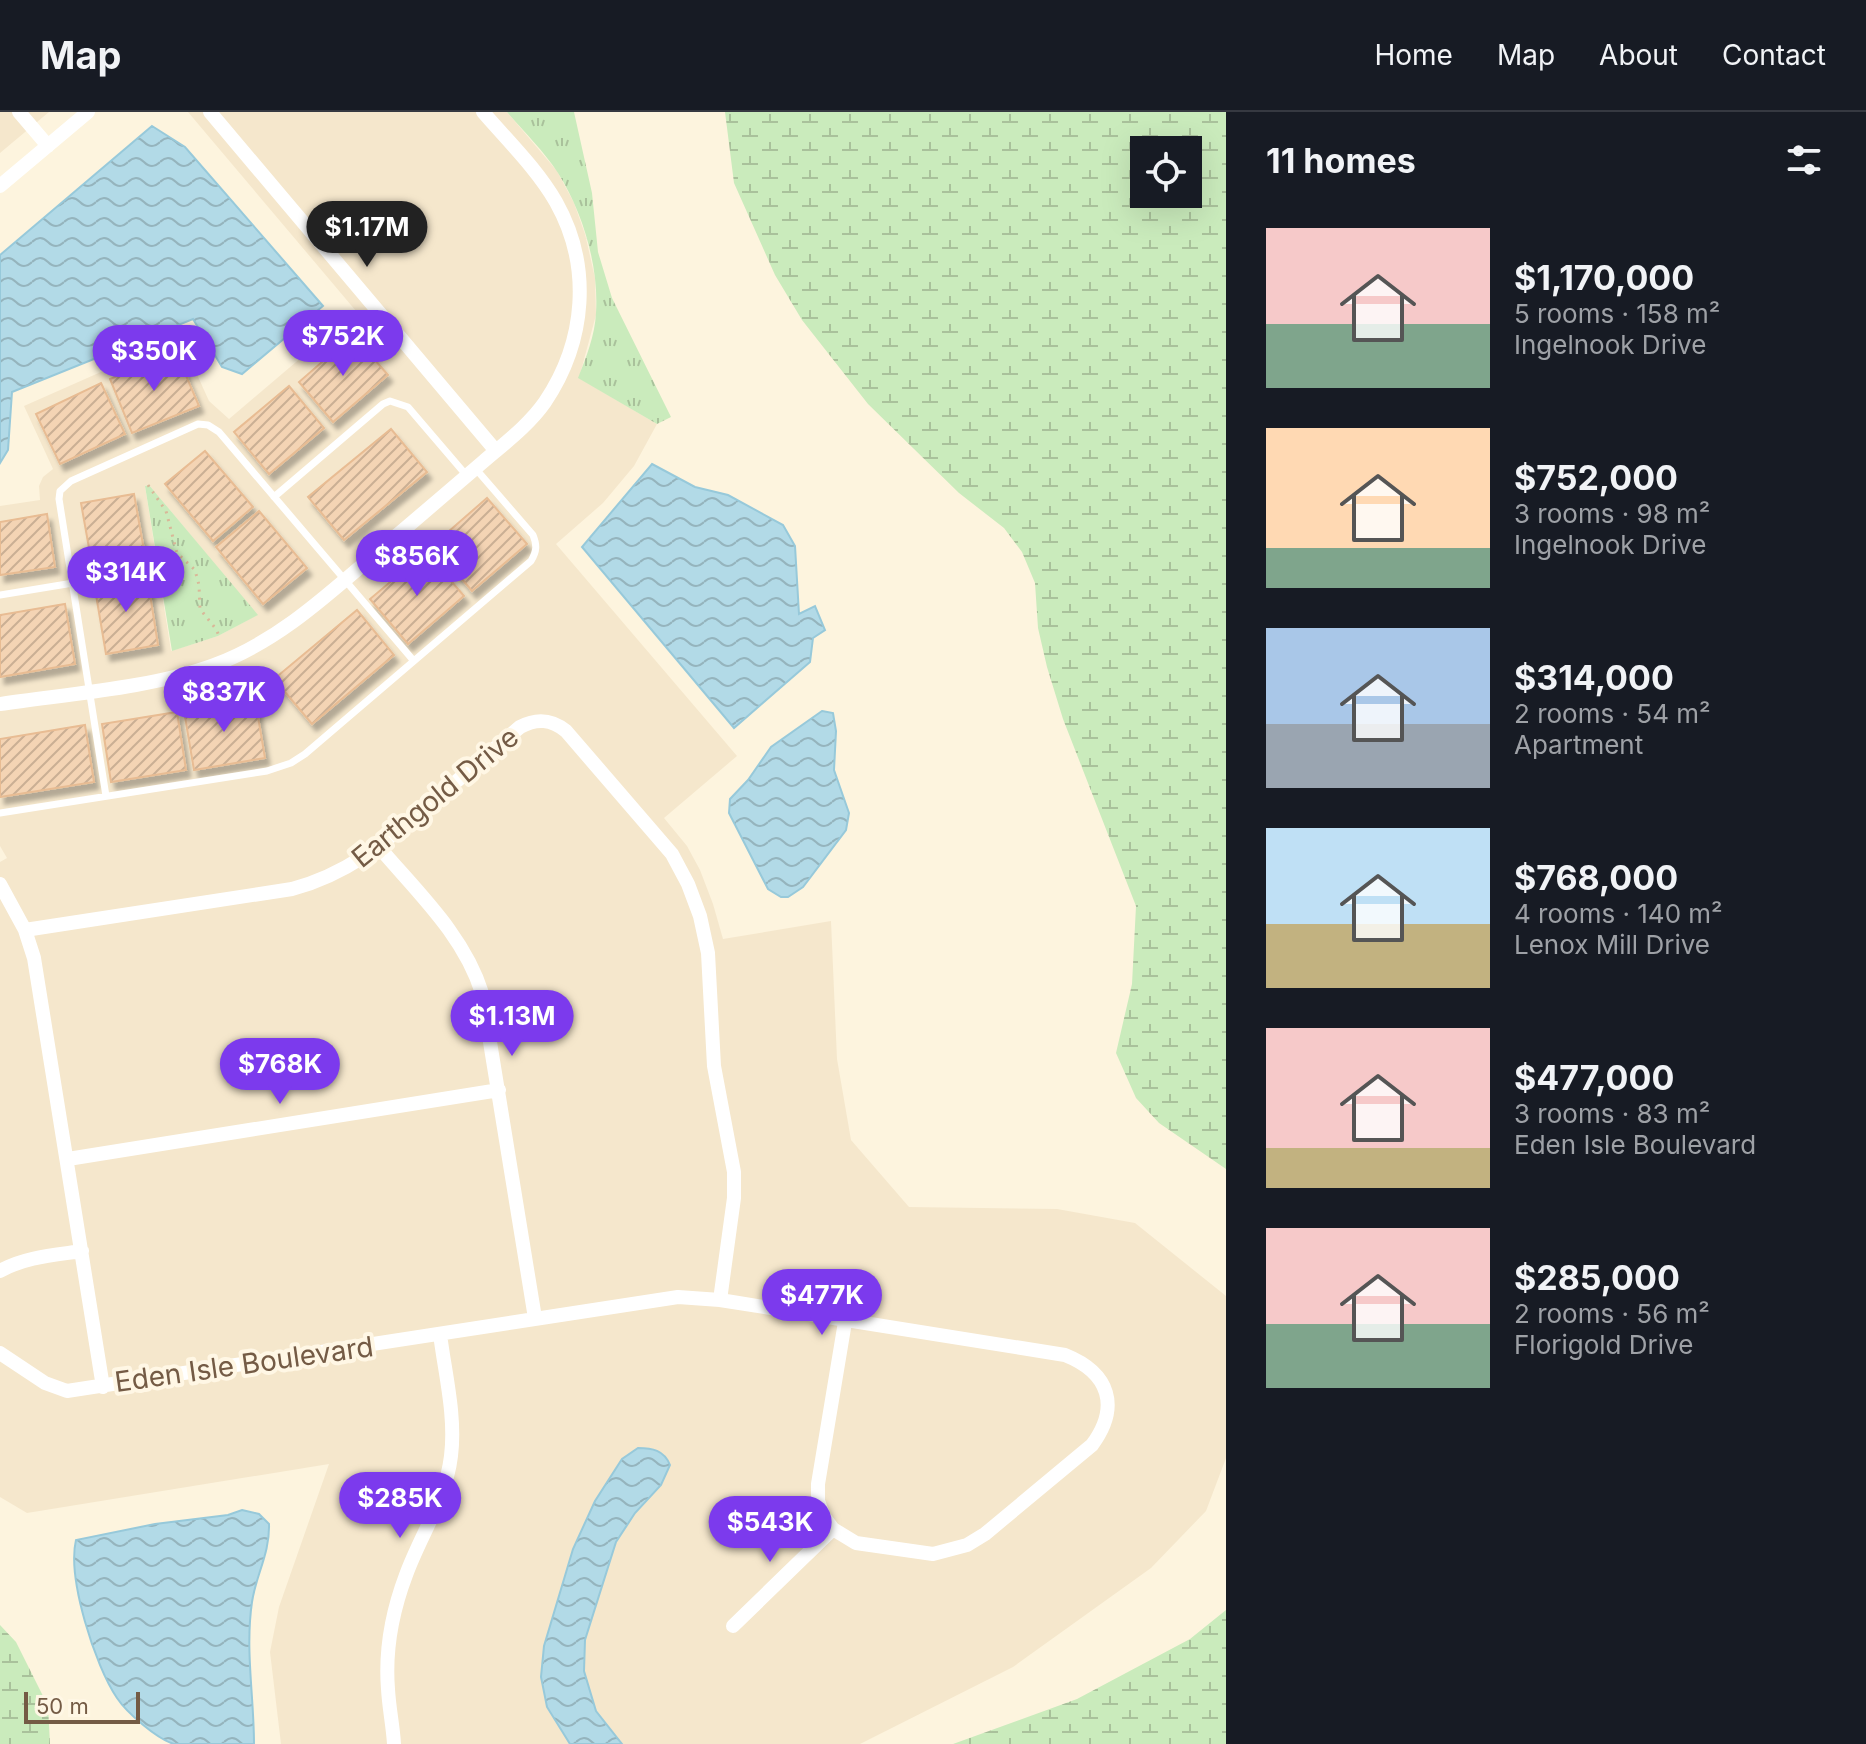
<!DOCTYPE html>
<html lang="en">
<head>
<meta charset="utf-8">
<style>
  :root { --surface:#171b24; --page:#242831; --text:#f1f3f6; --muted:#9ea1a6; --line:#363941; --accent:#7c3aed }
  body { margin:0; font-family:Inter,sans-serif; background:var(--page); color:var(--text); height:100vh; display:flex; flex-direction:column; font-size:30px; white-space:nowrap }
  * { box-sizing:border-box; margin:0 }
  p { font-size:26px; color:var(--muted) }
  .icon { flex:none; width:44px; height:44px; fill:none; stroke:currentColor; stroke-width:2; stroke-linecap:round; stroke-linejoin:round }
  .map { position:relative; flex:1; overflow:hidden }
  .side { display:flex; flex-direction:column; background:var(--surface); width:640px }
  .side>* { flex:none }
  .tools { position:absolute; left:1130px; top:24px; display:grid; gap:16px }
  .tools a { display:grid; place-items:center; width:72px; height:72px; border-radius:0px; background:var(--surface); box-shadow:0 8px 32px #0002; font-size:40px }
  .scale { position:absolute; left:24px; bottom:20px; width:116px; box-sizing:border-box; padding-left:8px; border:4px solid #745b45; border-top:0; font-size:22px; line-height:28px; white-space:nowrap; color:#745b45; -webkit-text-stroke:6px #fff7e5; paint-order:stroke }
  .price { position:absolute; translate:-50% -68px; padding:0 18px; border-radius:28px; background:var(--accent); color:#fff; font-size:26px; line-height:52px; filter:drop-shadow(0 2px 4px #0008) }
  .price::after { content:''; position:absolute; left:50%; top:48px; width:24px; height:18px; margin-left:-12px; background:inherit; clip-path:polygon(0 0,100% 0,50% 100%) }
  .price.current { background:#222; color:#fff }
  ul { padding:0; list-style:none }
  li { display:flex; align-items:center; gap:24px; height:200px; padding:0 40px }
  li span { display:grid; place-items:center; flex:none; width:224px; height:160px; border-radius:0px; color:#555 }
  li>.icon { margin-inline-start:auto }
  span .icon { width:96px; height:96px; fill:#fffc; stroke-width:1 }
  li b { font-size:34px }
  h2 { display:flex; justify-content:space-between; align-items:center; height:96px; padding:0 40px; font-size:34px }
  header { display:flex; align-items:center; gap:48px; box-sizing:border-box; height:112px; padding:0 40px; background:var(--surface); border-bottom:2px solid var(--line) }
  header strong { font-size:38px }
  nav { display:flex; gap:44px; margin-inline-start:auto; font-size:28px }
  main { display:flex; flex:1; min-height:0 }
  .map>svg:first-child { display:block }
  .residential { fill:#f5e7cc; fill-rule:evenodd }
  .wetland { fill:url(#wetland-marsh); fill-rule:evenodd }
  .park { fill:url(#park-tufts) }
  .water { fill:url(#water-waves); stroke:#97c9da; stroke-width:2 }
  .building { fill:url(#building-hatch); stroke:#e8bc93; stroke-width:2; filter:url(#shadow) }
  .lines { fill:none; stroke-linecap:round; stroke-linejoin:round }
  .path { stroke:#d9b798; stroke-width:3; stroke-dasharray:2 6; stroke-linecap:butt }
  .lane { stroke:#fff; stroke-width:7 }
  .street { stroke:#fff; stroke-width:14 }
  .labels { text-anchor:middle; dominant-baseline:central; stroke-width:8; stroke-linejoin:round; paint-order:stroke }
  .street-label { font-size:28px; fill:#745b45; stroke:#fff7e5 }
</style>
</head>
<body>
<header>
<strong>Map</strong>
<nav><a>Home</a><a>Map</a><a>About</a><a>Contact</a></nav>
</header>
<main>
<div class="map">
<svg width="1226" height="1632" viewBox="0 0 1226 1632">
  <defs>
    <pattern id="wetland-marsh" width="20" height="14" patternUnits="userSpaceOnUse" patternTransform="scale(2)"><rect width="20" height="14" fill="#caebbc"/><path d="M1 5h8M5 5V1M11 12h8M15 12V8" fill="none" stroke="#a9c19b"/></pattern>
    <pattern id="park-tufts" width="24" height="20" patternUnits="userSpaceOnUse" patternTransform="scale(2)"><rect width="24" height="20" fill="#caebbc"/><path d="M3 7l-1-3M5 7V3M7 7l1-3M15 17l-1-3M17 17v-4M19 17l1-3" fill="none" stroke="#a9c19b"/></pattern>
    <pattern id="water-waves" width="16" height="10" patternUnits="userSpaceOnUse" patternTransform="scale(2)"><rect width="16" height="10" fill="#b2dae7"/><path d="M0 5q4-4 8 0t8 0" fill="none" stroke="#95b4bd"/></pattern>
    <pattern id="building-hatch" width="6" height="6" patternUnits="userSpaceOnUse" patternTransform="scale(2)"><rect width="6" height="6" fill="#f4d4b4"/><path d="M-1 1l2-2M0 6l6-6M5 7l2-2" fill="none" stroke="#caaf94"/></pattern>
    <filter id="shadow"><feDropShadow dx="4.5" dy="7" stdDeviation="2" flood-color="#0004"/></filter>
  </defs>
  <rect width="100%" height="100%" fill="#fdf4de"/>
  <path class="residential" d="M0 0H49L0 41Z
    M188 0H507L557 59 574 91 585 122 595 166 596 203 579 266 657 312 634 354 603 391 556 432 737 644 664 706 687 734 700 758 713 792 723 827 831 809 837 947 851 1028 909 1095 1057 1097 1135 1111 1226 1184V1346L1206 1399 1151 1456 1013 1555 860 1632H281L270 1540 279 1495 329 1352 27 1401 0 1385V750L7 746 0 734V394L40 388 39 374 43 365 53 357 24 294 180 225 209 289 229 307 356 199ZM147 373H149L257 503 218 524 171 539 145 374Z"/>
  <path class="wetland" d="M725 0H1226V1057L1159 1011 1136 986 1116 941 1132 872 1136 794 1063 607 1047 555 1038 516 1035 471 1022 440 1004 416 959 381 868 292 802 208 775 163 734 71ZM1188 38V82H1144V38Z
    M1226 1498V1632H953L1077 1587 1190 1527Z
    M0 1513 16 1530 48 1594 50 1632H0Z"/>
  <path class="park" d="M507 0H574L592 81 598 140 612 186 671 305 657 312 578 266C586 246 595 223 596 201 599 154 583 101 558 61 544 39 524 20 507 0Z
    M149 373 258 503 218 524 172 539 145 374Z"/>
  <path class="water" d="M152 14 185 35 323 194 242 262 222 255 193 207 12 280 8 338 0 351V143Z
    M652 352 695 375 728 383 783 413 795 434 799 502 815 494 825 518 813 526 810 550 734 616 582 435Z
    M822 599 833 601 836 619 834 658 849 701 846 718 803 775 788 785H781L768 777 729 701 730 687 748 668 771 635Z
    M638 1336C652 1336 664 1338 670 1353L661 1373 635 1401 616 1430 585 1528 584 1559 596 1599 622 1632H570L547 1595 541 1565 544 1534 573 1437 595 1389 622 1347Z
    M242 1398 259 1402 269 1412C270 1441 256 1463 252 1490 245 1537 254 1585 254 1632 236 1632 188 1632 174 1632 157 1627 127 1601 117 1586 95 1554 67 1466 76 1428L155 1412 228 1403Z"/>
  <path class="building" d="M353 223 388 263 333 310 299 270Z
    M176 240 199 294 132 321 110 267Z
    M101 271 125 322 60 352 36 302Z
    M289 274 324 316 269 362 234 320Z
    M391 317 427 360 344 428 308 385Z
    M205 339 253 395 213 429 165 372Z
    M134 382 147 455 94 464 81 391Z
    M487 386 527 432 472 479 433 433Z
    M259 399 307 456 263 492 216 435Z
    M47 402 55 455 0 463V410Z
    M426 440 464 484 408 532 370 487Z
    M147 463 158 533 106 542 94 471Z
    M65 492 75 552 0 565V503Z
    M357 498 394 543 312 612 274 567Z
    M255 587 265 646 194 658 184 599Z
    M177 600 186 658 111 670 102 612Z
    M85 613 94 670 0 685V627Z"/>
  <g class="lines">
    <path class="path" d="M148 373 166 399 177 441 195 458 199 473 200 497 216 517 220 526"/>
    <path class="lane" d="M274 385 383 292 390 289 408 295 467 364
      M0 483 73 471
      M106 684 59 387 60 379 71 369 198 312 208 313 219 320 413 548
      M0 701 267 659 291 651 305 642 531 449C537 439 537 433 533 423L475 356"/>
    <path class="street" d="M19 0 48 34
      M210 0 496 339
      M0 74 88 0
      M0 592C67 582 152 576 214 553 286 527 343 468 401 420 429 396 456 373 484 349 505 331 529 313 545 290 586 229 592 154 556 90 537 57 508 29 483 0
      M379 735C417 780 464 823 482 881L535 1206
      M0 772 25 818 34 846 103 1275
      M25 818 292 777C351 761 386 729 431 691 461 666 490 640 520 615 537 606 551 607 566 619L672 742 688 772 700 804 708 841 714 954 734 1060V1086L720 1188
      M68 1047 499 978
      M0 1159C24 1145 55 1143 82 1139
      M0 1241 45 1271 67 1279 678 1185 720 1188 1065 1243C1110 1261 1120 1295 1092 1333L985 1422 967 1433 933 1442 856 1431 833 1417 824 1405 818 1389V1372L845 1210
      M733 1514 833 1417
      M394 1632C393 1614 389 1596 388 1577 385 1539 392 1500 406 1463 420 1424 446 1387 451 1344 456 1304 445 1262 440 1222"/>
  </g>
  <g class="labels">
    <g class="street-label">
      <text transform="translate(435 685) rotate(-39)">Earthgold Drive</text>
      <text transform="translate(244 1252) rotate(-8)">Eden Isle Boulevard</text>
    </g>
  </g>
</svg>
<div class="tools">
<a><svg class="icon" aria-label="locate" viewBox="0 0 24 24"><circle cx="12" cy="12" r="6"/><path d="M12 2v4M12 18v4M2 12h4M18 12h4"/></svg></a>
</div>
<div class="scale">50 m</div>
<b class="price current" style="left:367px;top:157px">$1.17M</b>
<b class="price" style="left:343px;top:266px">$752K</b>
<b class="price" style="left:154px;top:281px">$350K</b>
<b class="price" style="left:417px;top:486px">$856K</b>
<b class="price" style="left:126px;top:502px">$314K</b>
<b class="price" style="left:224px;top:622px">$837K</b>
<b class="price" style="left:512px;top:946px">$1.13M</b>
<b class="price" style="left:280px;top:994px">$768K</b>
<b class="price" style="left:822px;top:1225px">$477K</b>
<b class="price" style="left:400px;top:1428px">$285K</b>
<b class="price" style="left:770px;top:1452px">$543K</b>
</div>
<section class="side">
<h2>11 homes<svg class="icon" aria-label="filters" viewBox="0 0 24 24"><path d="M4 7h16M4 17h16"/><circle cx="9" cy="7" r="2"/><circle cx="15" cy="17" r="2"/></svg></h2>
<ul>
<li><span style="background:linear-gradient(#f6c9c9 60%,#7fa58c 0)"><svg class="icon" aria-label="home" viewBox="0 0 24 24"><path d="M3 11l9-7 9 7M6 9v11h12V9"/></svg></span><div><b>$1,170,000</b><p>5 rooms · 158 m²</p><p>Ingelnook Drive</p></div></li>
<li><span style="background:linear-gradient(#ffd9b3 75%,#7fa58c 0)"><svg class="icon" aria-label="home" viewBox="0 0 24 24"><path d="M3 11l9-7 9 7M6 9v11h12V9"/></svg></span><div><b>$752,000</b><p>3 rooms · 98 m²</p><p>Ingelnook Drive</p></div></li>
<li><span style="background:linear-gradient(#a9c7e8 60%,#9aa5b1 0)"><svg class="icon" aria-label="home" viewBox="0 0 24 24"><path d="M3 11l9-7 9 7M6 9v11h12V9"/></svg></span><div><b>$314,000</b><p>2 rooms · 54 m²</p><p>Apartment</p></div></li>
<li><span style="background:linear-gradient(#bfe0f5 60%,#c2b280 0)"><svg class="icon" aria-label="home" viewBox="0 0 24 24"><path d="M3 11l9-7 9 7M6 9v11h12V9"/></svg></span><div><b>$768,000</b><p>4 rooms · 140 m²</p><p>Lenox Mill Drive</p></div></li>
<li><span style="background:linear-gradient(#f6c9c9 75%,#c2b280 0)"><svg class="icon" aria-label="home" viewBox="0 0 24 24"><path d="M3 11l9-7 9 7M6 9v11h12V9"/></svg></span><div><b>$477,000</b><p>3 rooms · 83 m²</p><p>Eden Isle Boulevard</p></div></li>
<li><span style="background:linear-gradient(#f6c9c9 60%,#7fa58c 0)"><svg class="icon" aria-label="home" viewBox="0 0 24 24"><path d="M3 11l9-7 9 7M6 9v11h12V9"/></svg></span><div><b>$285,000</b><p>2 rooms · 56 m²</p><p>Florigold Drive</p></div></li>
</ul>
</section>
</main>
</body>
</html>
